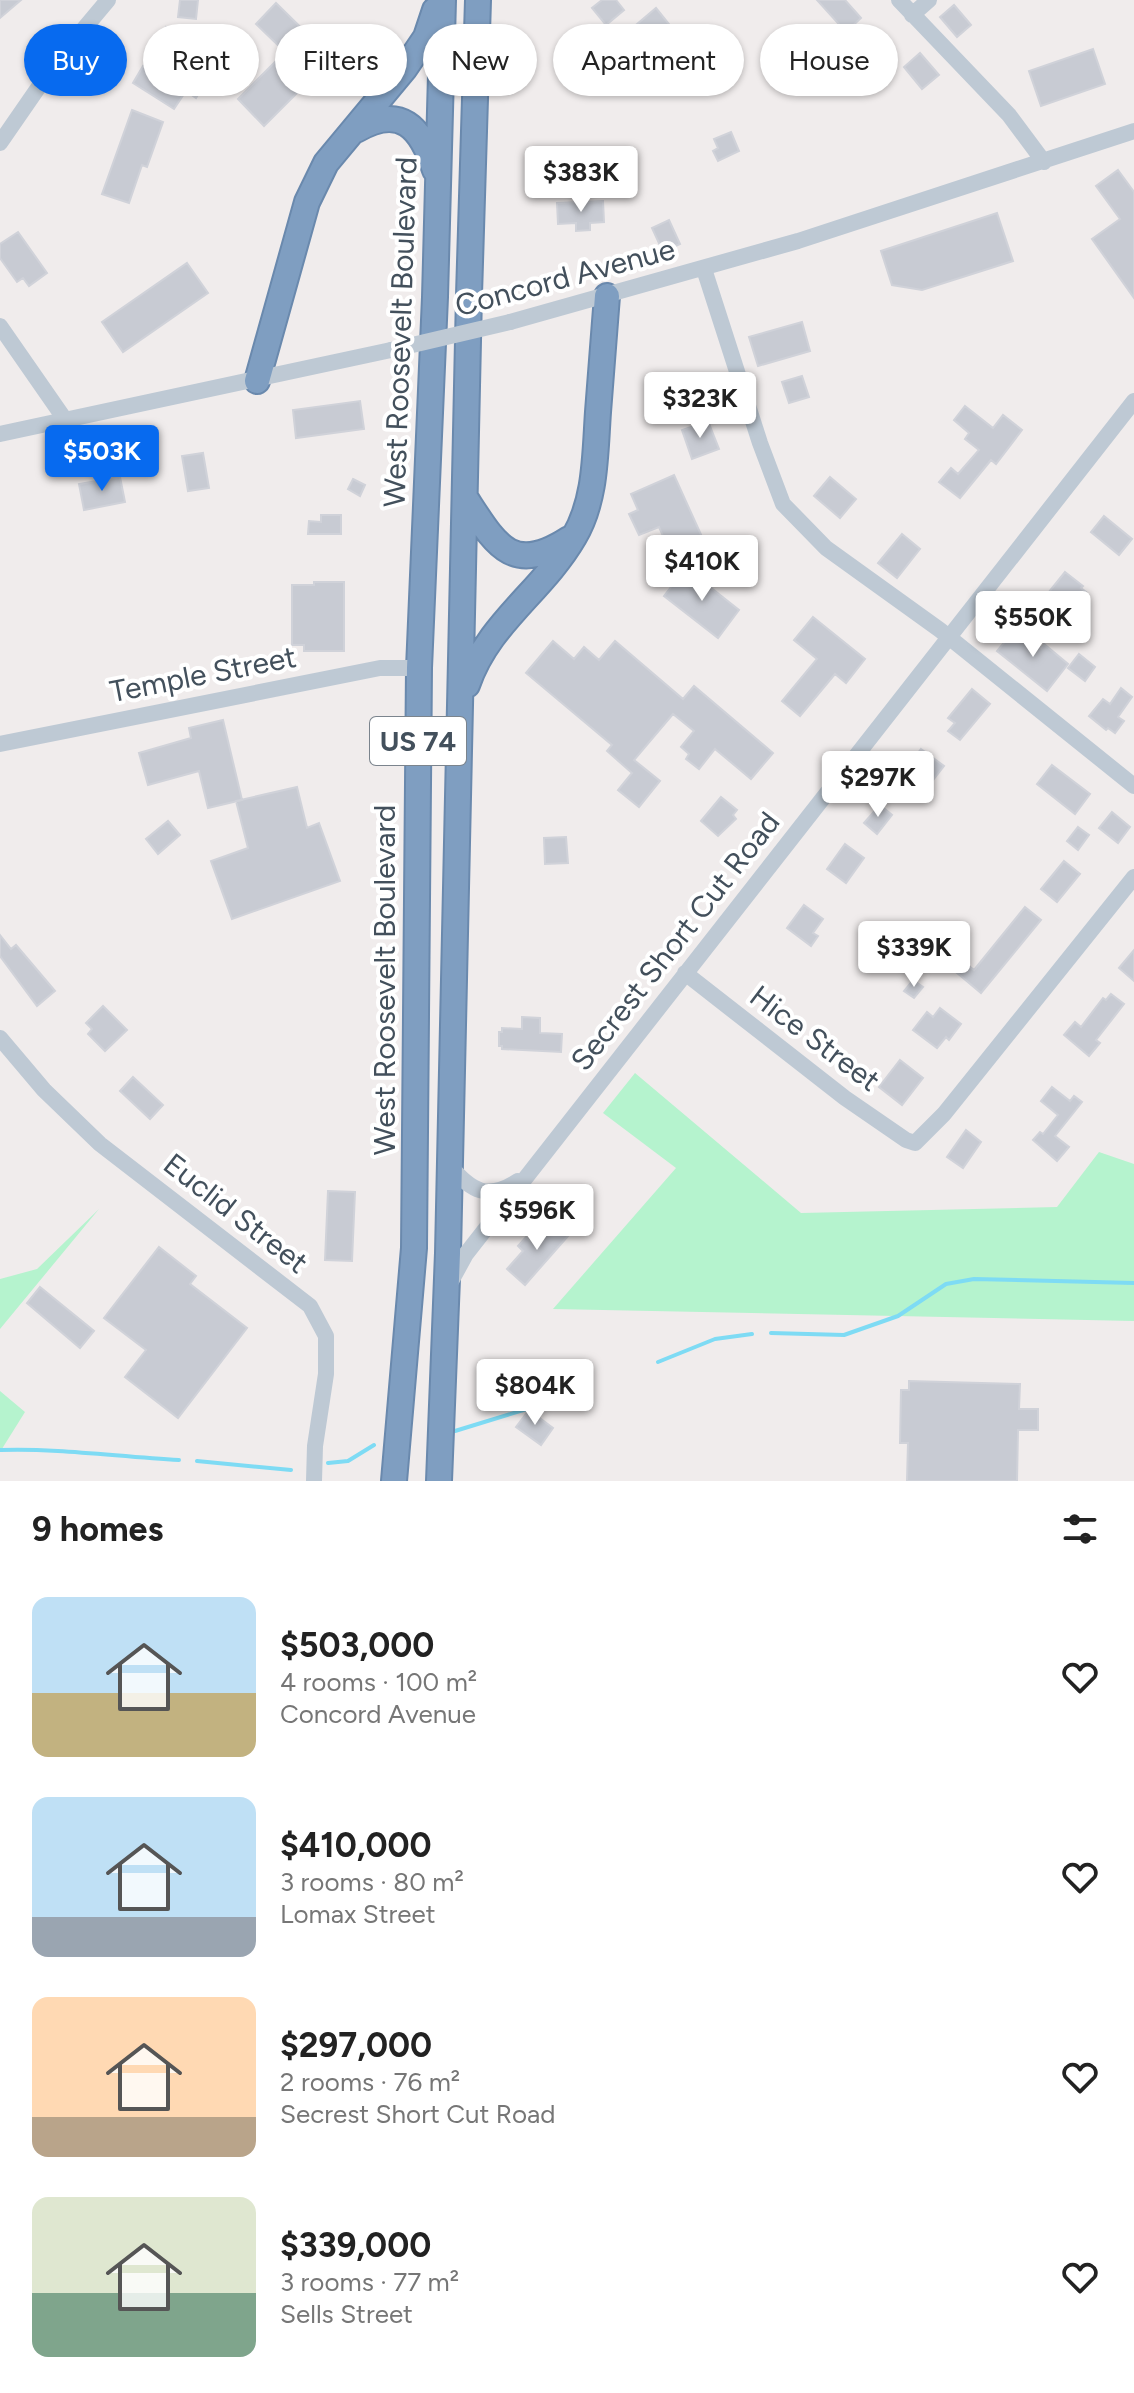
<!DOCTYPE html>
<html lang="en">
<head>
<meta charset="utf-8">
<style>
  :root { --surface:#fff; --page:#f6f6f6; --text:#222; --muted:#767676; --accent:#076aef }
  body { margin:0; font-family:Figtree,sans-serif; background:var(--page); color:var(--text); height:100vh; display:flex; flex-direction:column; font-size:30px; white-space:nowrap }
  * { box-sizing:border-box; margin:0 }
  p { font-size:26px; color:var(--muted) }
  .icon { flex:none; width:44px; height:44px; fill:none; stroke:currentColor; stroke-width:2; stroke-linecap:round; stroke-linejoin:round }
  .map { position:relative; height:1481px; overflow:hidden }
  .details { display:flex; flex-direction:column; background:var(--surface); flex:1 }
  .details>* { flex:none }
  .top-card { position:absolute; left:24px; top:24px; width:1086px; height:72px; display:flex; gap:16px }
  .price { position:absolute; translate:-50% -68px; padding:0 18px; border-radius:8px; background:#fff; color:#222; font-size:26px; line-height:52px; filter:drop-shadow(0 2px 4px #0008) }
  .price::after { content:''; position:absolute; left:50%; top:48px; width:24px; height:18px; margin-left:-12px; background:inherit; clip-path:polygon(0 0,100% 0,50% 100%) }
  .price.active { background:var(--accent); color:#fff }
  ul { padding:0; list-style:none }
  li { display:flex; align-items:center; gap:24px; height:200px; padding:0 32px }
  li span { display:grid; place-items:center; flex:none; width:224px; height:160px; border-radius:16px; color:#555 }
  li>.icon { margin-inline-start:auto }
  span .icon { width:96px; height:96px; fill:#fffc; stroke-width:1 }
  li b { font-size:34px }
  h2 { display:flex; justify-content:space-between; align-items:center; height:96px; padding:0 32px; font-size:34px }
  .tag { padding:0 28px; border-radius:36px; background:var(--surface); box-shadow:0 2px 6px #0004; font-size:28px; line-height:72px }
  .tag.active { background:var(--accent); color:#fff }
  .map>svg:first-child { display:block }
  .green { fill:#b5f3ce }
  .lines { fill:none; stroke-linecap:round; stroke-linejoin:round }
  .stream { stroke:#7edbf4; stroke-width:4 }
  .building { fill:#c8cbd3; stroke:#d0d2d9; stroke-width:2 }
  .highway-casing { stroke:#6a89ad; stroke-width:28 }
  .minor { stroke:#bec9d4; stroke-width:16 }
  .highway { stroke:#7f9ec1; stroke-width:24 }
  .minor-bridge { stroke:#bec9d4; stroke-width:16 }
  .labels { text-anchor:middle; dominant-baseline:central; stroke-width:8; stroke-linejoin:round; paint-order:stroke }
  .shield { fill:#fff; stroke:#7b848d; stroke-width:2 }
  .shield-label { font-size:28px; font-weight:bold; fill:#43505c }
  .street-label { font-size:30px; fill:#43505c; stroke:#fff }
</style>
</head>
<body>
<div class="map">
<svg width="1134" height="1481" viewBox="0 0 1134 1481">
  <rect width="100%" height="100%" fill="#f0ecec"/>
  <path class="green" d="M635 1073 801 1213 1057 1207 1099 1152 1134 1164V1321L553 1309 676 1168 603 1113Z
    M99 1209 0 1329V1279L37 1269Z
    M0 1391 25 1412 0 1452Z"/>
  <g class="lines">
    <path class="stream" d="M771 1333 844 1335 898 1316 946 1284 974 1279 1134 1283
      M658 1362 715 1339 752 1334
      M455 1431 530 1408
      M0 1450C60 1448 119 1457 179 1460
      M197 1461 291 1470
      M328 1463 348 1461 374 1445"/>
  </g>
  <path class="building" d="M0 0H21L0 18Z
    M180 0H198L196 19 178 17Z
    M602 0H616L624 10 606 25 592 8Z
    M817 0H845L861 18 846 32Z
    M276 3 332 58 264 126 238 99 285 52 256 24Z
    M954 5 971 25 957 37 940 17Z
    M656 8 669 24 649 41 636 25Z
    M166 27 209 54 199 69 210 75 196 98 186 91 174 109 133 83 143 66 167 81 179 61 155 45Z
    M710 48 723 63 699 83 682 64 697 52 701 56Z
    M1093 49 1105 84 1041 106 1029 71Z
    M920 53 939 75 922 89 904 67Z
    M132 110 163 122 147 167 142 165 129 203 102 194Z
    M731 132 739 151 718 161 713 151 718 148 714 139Z
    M1118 170 1134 192V298L1092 239 1120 219 1096 186Z
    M603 201 604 222 590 223V230L576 231V223L558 224 557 203Z
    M997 213 1013 261 922 290 892 285 881 251Z
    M669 220 680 244 663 252 652 228Z
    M18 232 47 273 29 286 23 278 17 282 0 258V244Z
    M187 263 208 293 123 352 102 322Z
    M802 322 810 351 758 366 749 337Z
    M802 376 809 397 789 403 782 382Z
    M360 401 364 429 296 438 293 410Z
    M965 406 993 428 1003 415 1022 430 996 464 991 460 960 498 939 482 951 468 958 474 979 450 965 439 969 433 954 420Z
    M708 421 719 449 692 459 682 430Z
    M203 453 209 488 188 491 182 456Z
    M674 475 703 539 671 554 659 527 639 535 629 514 638 510 631 494Z
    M120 477 125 502 84 510 79 484Z
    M830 477 856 499 840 518 814 496Z
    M353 479 365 485 360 496 348 489Z
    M321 515H341V534H308L309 521 321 522Z
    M1104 516 1132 539 1119 555 1091 532Z
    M902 534 920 549 897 578 878 563Z
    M686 568 739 610 718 638 664 596Z
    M1065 572 1083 586 1081 588 1086 592 1070 613 1086 626 1078 637 1036 608Z
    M314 582H344V651H304V645H292V585H314Z
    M813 617 865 659 846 683 835 674 800 716 782 701 817 659 794 640Z
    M1016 628 1041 648 1044 644 1068 664 1047 691 997 651Z
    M553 641 574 659 584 647 599 660 615 641 683 699 694 686 773 753 751 779 715 749 699 769 686 759 689 754 681 747 694 731 673 714 634 760 660 781 639 807 618 790 632 773 607 751 612 745 526 673Z
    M1079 654 1095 667 1085 681 1068 668Z
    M1121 688 1132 697 1118 717 1124 721 1115 733 1108 728 1106 730 1089 716 1103 699 1110 704Z
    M972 689 990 704 960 740 948 731 955 723 948 718Z
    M223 720 242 800 208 808 199 771 148 785 139 753 191 738 189 728Z
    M921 749 944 766 933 780 929 777 924 783 906 769Z
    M1052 765 1090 794 1075 814 1037 784Z
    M297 787 307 828 319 823 340 881 232 919 211 861 248 848 236 801Z
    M721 797 737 810 733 815 736 819 718 836 701 821Z
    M880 805 892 815 877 834 864 823Z
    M1112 812 1130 827 1118 843 1099 828Z
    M168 821 180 835 158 854 146 839Z
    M1078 827 1089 835 1078 850 1067 841Z
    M566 837 568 863 545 864 544 838Z
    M845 844 864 858 846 883 827 869Z
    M1064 861 1080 874 1057 902 1041 889Z
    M804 905 823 919 813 933 818 936 811 946 787 928Z
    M1025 907 1041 920 981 993 956 972 964 962 974 970Z
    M0 935 11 949 16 945 55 991 37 1006 0 956Z
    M1134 950V981L1119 968Z
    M913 980 923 987 914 998 904 991Z
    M1111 994 1124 1004 1096 1040 1100 1043 1089 1056 1064 1035 1075 1022 1081 1027 1103 998 1106 1000Z
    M103 1006 127 1030 105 1051 88 1034 92 1029 86 1023Z
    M940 1008 961 1024 949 1040 946 1037 937 1048 913 1030 927 1012 933 1017Z
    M522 1017 540 1018V1033L562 1034 561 1052 502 1049V1046H499V1032H502V1028L522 1029Z
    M900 1060 923 1078 902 1105 879 1087Z
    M133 1077 163 1105 150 1119 120 1091Z
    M1052 1087 1070 1101 1074 1096 1082 1102 1055 1136 1069 1147 1057 1161 1033 1140 1040 1132 1043 1134 1058 1115 1041 1101Z
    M966 1130 981 1142 963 1168 947 1157Z
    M328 1191 355 1192 352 1261 325 1260Z
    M549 1220 568 1236 525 1285 507 1269 523 1251 518 1246 526 1237 531 1241Z
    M159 1247 196 1276 190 1284 247 1328 178 1418 125 1377 146 1350 104 1318Z
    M40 1287 94 1331 80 1348 27 1303Z
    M909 1381 1020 1384 1019 1409H1038V1430H1018L1017 1481H907L908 1443H900L901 1390H909Z
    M529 1410 553 1428 541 1445 516 1427Z"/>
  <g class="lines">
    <g class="highway-casing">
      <path id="highway" d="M356 130C401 104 421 127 435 170
        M257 381 307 202 326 163 405 68 426 37 435 10
        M466 499C496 545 512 576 569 539
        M467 685C488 623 542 592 574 537 596 500 595 455 598 412 601 374 604 335 607 296
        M394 1481 414 1248 419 668 435 297 443 0
        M439 1481 448 1253 469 295 478 0"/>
    </g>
    <path class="minor" d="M899 0 1009 115 1044 162
      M912 15 929 0
      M0 143 56 62 108 0
      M704 269 760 443 783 504 826 548 940 630 1134 786
      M510 322 798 241 1134 131
      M0 326 66 421
      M0 434 391 350
      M0 744 380 668H419
      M685 973 845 1098 906 1140 915 1143 944 1114 1134 877
      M0 1038 44 1090 100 1144 310 1306 326 1336V1374L315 1446 314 1481
      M450 1166C471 1191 488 1201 518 1181
      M449 1285 466 1254 1134 401"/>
    <use href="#highway" class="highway"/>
    <path class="minor-bridge" d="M391 350 510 322"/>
  </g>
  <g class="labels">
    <rect class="shield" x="370" y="717" width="96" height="48" rx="6"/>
    <g class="shield-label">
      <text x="418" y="741">US 74</text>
    </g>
    <g class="street-label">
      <text transform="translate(565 277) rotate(-15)">Concord Avenue</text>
      <text transform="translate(400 332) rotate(-88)">West Roosevelt Boulevard</text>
      <text transform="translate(203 674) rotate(-11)">Temple Street</text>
      <text transform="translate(675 941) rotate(-52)">Secrest Short Cut Road</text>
      <text transform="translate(384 980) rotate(-90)">West Roosevelt Boulevard</text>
      <text transform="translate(815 1038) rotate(37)">Hice Street</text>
      <text transform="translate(236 1213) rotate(38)">Euclid Street</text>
    </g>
  </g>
</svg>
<b class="price" style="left:581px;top:214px">$383K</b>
<b class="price" style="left:700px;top:440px">$323K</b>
<b class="price active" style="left:102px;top:493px">$503K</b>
<b class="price" style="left:702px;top:603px">$410K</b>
<b class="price" style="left:1033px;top:659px">$550K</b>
<b class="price" style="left:878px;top:819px">$297K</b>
<b class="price" style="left:914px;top:989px">$339K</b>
<b class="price" style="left:537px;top:1252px">$596K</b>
<b class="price" style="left:535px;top:1427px">$804K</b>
<div class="top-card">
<a class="tag active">Buy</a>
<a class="tag">Rent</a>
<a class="tag">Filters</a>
<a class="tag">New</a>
<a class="tag">Apartment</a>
<a class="tag">House</a>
</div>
</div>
<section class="details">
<h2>9 homes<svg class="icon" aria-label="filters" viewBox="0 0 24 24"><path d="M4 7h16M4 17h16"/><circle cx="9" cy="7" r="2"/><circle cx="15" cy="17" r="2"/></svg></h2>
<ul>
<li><span style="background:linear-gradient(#bfe0f5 60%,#c2b280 0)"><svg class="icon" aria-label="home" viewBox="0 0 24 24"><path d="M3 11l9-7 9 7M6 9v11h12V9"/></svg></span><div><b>$503,000</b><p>4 rooms · 100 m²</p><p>Concord Avenue</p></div><svg class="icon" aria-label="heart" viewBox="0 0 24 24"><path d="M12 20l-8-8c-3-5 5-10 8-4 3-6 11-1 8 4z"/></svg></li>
<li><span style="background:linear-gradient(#bfe0f5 75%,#9aa5b1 0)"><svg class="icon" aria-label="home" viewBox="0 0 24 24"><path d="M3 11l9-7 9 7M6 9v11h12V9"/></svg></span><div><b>$410,000</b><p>3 rooms · 80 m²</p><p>Lomax Street</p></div><svg class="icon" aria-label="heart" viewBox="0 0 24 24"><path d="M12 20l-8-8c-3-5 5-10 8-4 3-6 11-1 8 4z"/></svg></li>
<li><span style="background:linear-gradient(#ffd9b3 75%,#b9a48a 0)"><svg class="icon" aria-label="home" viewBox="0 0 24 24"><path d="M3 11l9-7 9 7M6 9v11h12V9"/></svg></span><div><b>$297,000</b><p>2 rooms · 76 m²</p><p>Secrest Short Cut Road</p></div><svg class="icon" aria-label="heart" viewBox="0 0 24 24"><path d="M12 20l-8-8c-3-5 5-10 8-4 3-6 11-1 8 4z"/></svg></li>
<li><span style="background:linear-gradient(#dfe7d0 60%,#7fa58c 0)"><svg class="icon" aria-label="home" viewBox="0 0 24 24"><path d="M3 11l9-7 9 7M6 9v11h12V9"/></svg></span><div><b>$339,000</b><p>3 rooms · 77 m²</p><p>Sells Street</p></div><svg class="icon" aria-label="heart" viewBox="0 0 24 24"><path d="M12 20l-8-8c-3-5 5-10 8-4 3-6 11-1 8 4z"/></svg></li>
</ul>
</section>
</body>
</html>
